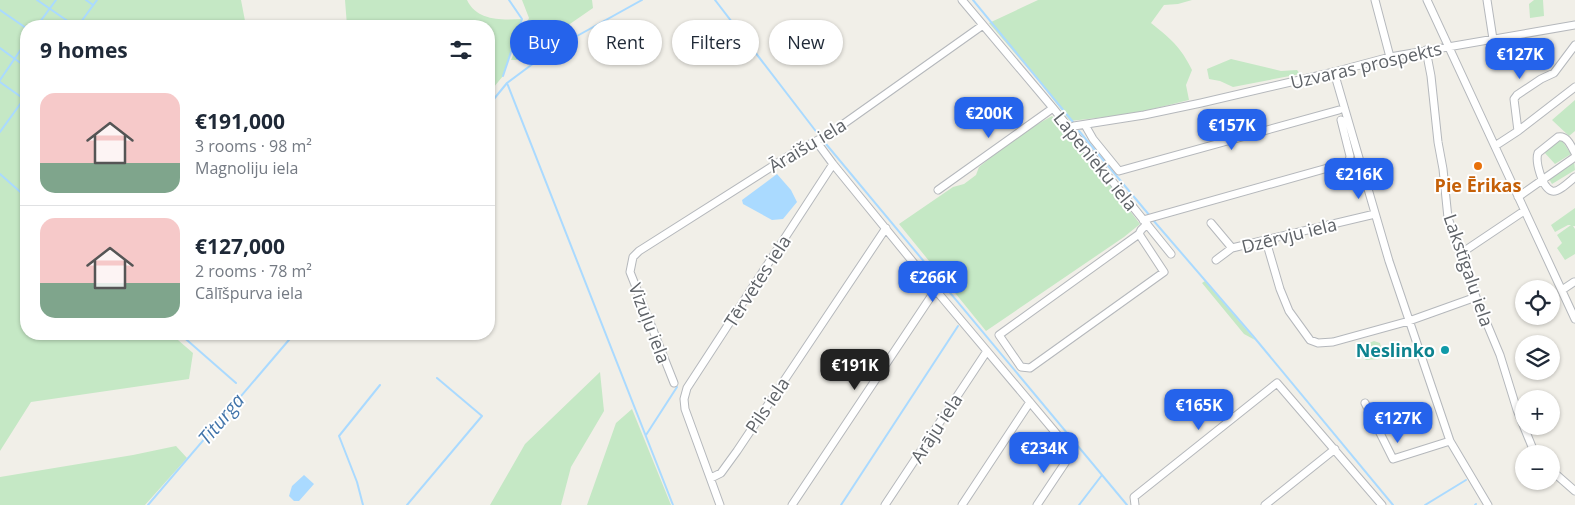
<!DOCTYPE html>
<html lang="en">
<head>
<meta charset="utf-8">
<style>
  :root { --surface:#fff; --page:#f2f2f3; --text:#1f2937; --muted:#747a83; --line:#e0e1e3; --accent:#2563eb }
  body { margin:0; font-family:"Open Sans",sans-serif; background:var(--page); color:var(--text); height:100vh; display:flex; flex-direction:column; font-size:19px; white-space:nowrap }
  * { box-sizing:border-box; margin:0 }
  p { font-size:16px; color:var(--muted) }
  .icon { flex:none; width:28px; height:28px; fill:none; stroke:currentColor; stroke-width:2; stroke-linecap:round; stroke-linejoin:round }
  .map { position:relative; flex:1; overflow:hidden }
  .details { position:absolute; left:20px; top:20px; width:475px; height:320px; display:flex; flex-direction:column; background:var(--surface); border-radius:20px; box-shadow:0 1px 4px #0004 }
  .details>* { flex:none }
  .banner { position:absolute; left:510px; top:20px; width:475px; height:45px; display:flex; gap:10px }
  .buttons { position:absolute; left:1515px; top:280px; display:grid; gap:10px }
  .buttons a { display:grid; place-items:center; width:45px; height:45px; border-radius:50%; background:var(--surface); box-shadow:0 1px 4px #0004; font-size:25px }
  .price { position:absolute; translate:-50% -42px; padding:0 11px; border-radius:10px; background:var(--accent); color:#fff; font-size:16px; line-height:32px; filter:drop-shadow(0 1px 2px #0008) }
  .price::after { content:''; position:absolute; left:50%; top:30px; width:15px; height:11px; margin-left:-8px; background:inherit; clip-path:polygon(0 0,100% 0,50% 100%) }
  .price.active { background:#222; color:#fff }
  ul { padding:0; list-style:none }
  li { display:flex; align-items:center; gap:15px; height:125px; padding:0 20px }
  li+li { border-top:1px solid var(--line) }
  li span { display:grid; place-items:center; flex:none; width:140px; height:100px; border-radius:15px; color:#555 }
  li>.icon { margin-inline-start:auto }
  span .icon { width:60px; height:60px; fill:#fffc; stroke-width:1 }
  li b { font-size:21px }
  h2 { display:flex; justify-content:space-between; align-items:center; height:60px; padding:0 20px; font-size:21px }
  .chip { padding:0 18px; border-radius:22px; background:var(--surface); box-shadow:0 1px 4px #0004; font-size:18px; line-height:45px }
  .chip.active { background:var(--accent); color:#fff }
  .map>svg:first-child { display:block }
  .green { fill:#c5e8c5 }
  .water { fill:#aadaff }
  .lines { fill:none; stroke-linecap:round; stroke-linejoin:round }
  .stream { stroke:#aadaff; stroke-width:2 }
  .street-casing { stroke:#b5b8bc; stroke-width:9 }
  .street { stroke:#fff; stroke-width:7 }
  .food-dot { fill:#e8710a; stroke:#fff; stroke-width:2 }
  .culture-dot { fill:#0f9aa8; stroke:#fff; stroke-width:2 }
  .labels { text-anchor:middle; dominant-baseline:central; stroke-width:4; stroke-linejoin:round; paint-order:stroke }
  .street-label { font-size:18px; fill:#5f6368; stroke:#fff }
  .food-label { font-size:18px; font-weight:bold; fill:#c56008; stroke:#fff }
  .culture-label { font-size:18px; font-weight:bold; fill:#0d838f; stroke:#fff; text-anchor:end }
  .water-label { font-size:19px; font-style:italic; fill:#4174aa; stroke:#fff }
</style>
</head>
<body>
<div class="map">
<svg width="1575" height="505" viewBox="0 0 1575 505">
  <rect width="100%" height="100%" fill="#f1efe8"/>
  <path class="green" d="M0 0H241L246 26H26V334H171L193 353 189 379 31 402 0 451Z
    M345 0H467C477 21 501 20 522 19L503 76 489 93V26H347Z
    M522 0H592L593 8 567 26 540 42 520 60H511L529 18Z
    M1038 0H1192L1178 4 1164 5 1151 23C1170 38 1181 47 1192 70L1186 85 1189 100 1132 114 1070 121 1038 80 989 23Z
    M1534 0H1543L1544 16 1530 18 1529 4Z
    M1231 59 1281 71 1297 70 1300 74 1233 87 1220 81 1209 79 1207 69Z
    M1575 100V131L1569 136 1552 120Z
    M1052 116 1108 182 1140 224 1124 237 986 331 899 224 953 187 964 184 976 175 979 167 1020 134Z
    M1561 139 1571 154 1555 164 1544 152Z
    M1574 161 1575 170 1552 184 1549 179Z
    M1575 208V226H1573L1575 229V254L1565 260 1557 248 1562 243 1557 235 1571 225H1568L1555 232 1551 225Z
    M1205 281 1251 335 1255 340 1244 334 1202 283Z
    M1374 341 1380 343 1383 354 1379 359 1366 360 1362 356 1364 345Z
    M600 372 604 411 571 467 561 505H490L525 444Z
    M632 409 671 505H587L616 423Z
    M176 446 187 458 145 505H0V477L133 455Z"/>
  <path class="water" d="M777 174 791 190 797 202 783 219 772 220 743 204 742 200Z
    M304 475 314 484 299 501H294L289 496 292 486Z"/>
  <g class="lines">
    <path class="stream" d="M37 0 75 26
      M86 0 93 5
      M715 0 818 134
      M973 0 1073 122
      M0 10 26 28
      M37 26 56 0
      M78 26 97 0
      M0 48 26 67
      M503 76 522 19 509 0
      M0 80 26 42
      M0 82 24 99
      M507 83 673 505
      M489 105 507 83 550 51 642 0
      M1079 131 1150 216
      M0 132 26 96
      M826 144 1127 505
      M0 174 26 197
      M1153 220 1253 336 1393 505
      M180 334 236 383
      M646 435 677 387
      M148 505 294 334
      M363 505 357 482 339 436 380 385
      M407 505 482 416 437 378
      M841 505 958 326
      M1079 505 1102 475
      M1425 505 1466 480
      M1475 505 1476 504"/>
    <g class="street-casing">
      <path id="street" d="M962 0 1053 108 1171 254
        M1375 0 1390 57
        M1427 0 1575 319
        M1487 0 1493 39
        M1426 50 1431 76 1438 142 1443 169 1448 218 1477 300 1500 355 1517 410 1535 454
        M1334 72 1389 261 1450 441 1488 505
        M1085 125 1093 139 1119 171 1339 110
        M1069 129 1074 126 1144 115 1201 103 1334 72 1390 57 1575 25
        M1518 131 1514 99 1517 95 1541 79 1554 73 1575 45
        M816 141 833 164 939 294 1066 445 1069 452 1067 460 1037 505
        M1495 146 1518 131 1575 87
        M1575 153C1571 146 1567 135 1558 137L1538 153C1535 161 1542 188 1552 191 1558 193 1570 181 1575 177
        M938 190 1053 108
        M1518 197 1575 157
        M1143 220 1349 162 1350 156 1341 120
        M1211 223 1232 248 1375 214
        M1139 234 1164 272 1030 368 1021 367 999 335 1139 234 1141 230 1147 224
        M1266 241 1280 289 1289 311 1310 340 1318 343 1333 342 1409 321 1476 297
        M1460 254 1524 211
        M1216 260 1232 248
        M1562 290 1574 282
        M674 383 630 272 633 257 639 251 798 150 828 135 983 25
        M1365 403 1393 459 1450 441
        M1551 470 1575 491
        M711 478 721 473 737 451 886 228
        M720 505 685 409 684 399 687 388 833 164
        M792 505 936 289
        M885 505 987 351
        M962 505 1030 402
        M1135 505 1134 497 1277 383 1382 505
        M1265 505 1335 449"/>
    </g>
    <use href="#street" class="street"/>
  </g>
  <circle class="food-dot" cx="1478" cy="166" r="5"/>
  <circle class="culture-dot" cx="1445" cy="350" r="5"/>
  <g class="labels">
    <g class="street-label">
      <text transform="translate(1366 65) rotate(-13)">Uzvaras prospekts</text>
      <text transform="translate(807 145) rotate(-31)">Āraišu iela</text>
      <text transform="translate(1096 161) rotate(51)">Lapenieku iela</text>
      <text transform="translate(1289 235) rotate(-14)">Dzērvju iela</text>
      <text transform="translate(1469 270) rotate(71)">Lakstīgalu iela</text>
      <text transform="translate(757 281) rotate(-57)">Tērvetes iela</text>
      <text transform="translate(650 323) rotate(69)">Vizuļu iela</text>
      <text transform="translate(767 405) rotate(-56)">Pils iela</text>
      <text transform="translate(936 428) rotate(-57)">Arāju iela</text>
    </g>
    <g class="food-label">
      <text x="1478" y="185">Pie Ērikas</text>
    </g>
    <g class="culture-label">
      <text x="1435" y="350">Neslinko</text>
    </g>
    <g class="water-label">
      <text transform="translate(221 419) rotate(-50)">Titurga</text>
    </g>
  </g>
</svg>
<div class="buttons">
<a><svg class="icon" aria-label="locate" viewBox="0 0 24 24"><circle cx="12" cy="12" r="6"/><path d="M12 2v4M12 18v4M2 12h4M18 12h4"/></svg></a>
<a><svg class="icon" aria-label="layers" viewBox="0 0 24 24"><path d="M12 4l9 5-9 5-9-5zM3 14l9 5 9-5"/></svg></a>
<a>+</a>
<a>−</a>
</div>
<b class="price" style="left:1520px;top:80px">€127K</b>
<b class="price" style="left:989px;top:139px">€200K</b>
<b class="price" style="left:1232px;top:151px">€157K</b>
<b class="price" style="left:1359px;top:200px">€216K</b>
<b class="price" style="left:933px;top:303px">€266K</b>
<b class="price active" style="left:855px;top:391px">€191K</b>
<b class="price" style="left:1199px;top:431px">€165K</b>
<b class="price" style="left:1398px;top:444px">€127K</b>
<b class="price" style="left:1044px;top:474px">€234K</b>
<div class="banner">
<a class="chip active">Buy</a>
<a class="chip">Rent</a>
<a class="chip">Filters</a>
<a class="chip">New</a>
</div>
<section class="details">
<h2>9 homes<svg class="icon" aria-label="filters" viewBox="0 0 24 24"><path d="M4 7h16M4 17h16"/><circle cx="9" cy="7" r="2"/><circle cx="15" cy="17" r="2"/></svg></h2>
<ul>
<li><span style="background:linear-gradient(#f6c9c9 70%,#7fa58c 0)"><svg class="icon" aria-label="home" viewBox="0 0 24 24"><path d="M3 11l9-7 9 7M6 9v11h12V9"/></svg></span><div><b>€191,000</b><p>3 rooms · 98 m²</p><p>Magnoliju iela</p></div></li>
<li><span style="background:linear-gradient(#f6c9c9 65%,#7fa58c 0)"><svg class="icon" aria-label="home" viewBox="0 0 24 24"><path d="M3 11l9-7 9 7M6 9v11h12V9"/></svg></span><div><b>€127,000</b><p>2 rooms · 78 m²</p><p>Cālīšpurva iela</p></div></li>
</ul>
</section>
</div>
</body>
</html>
